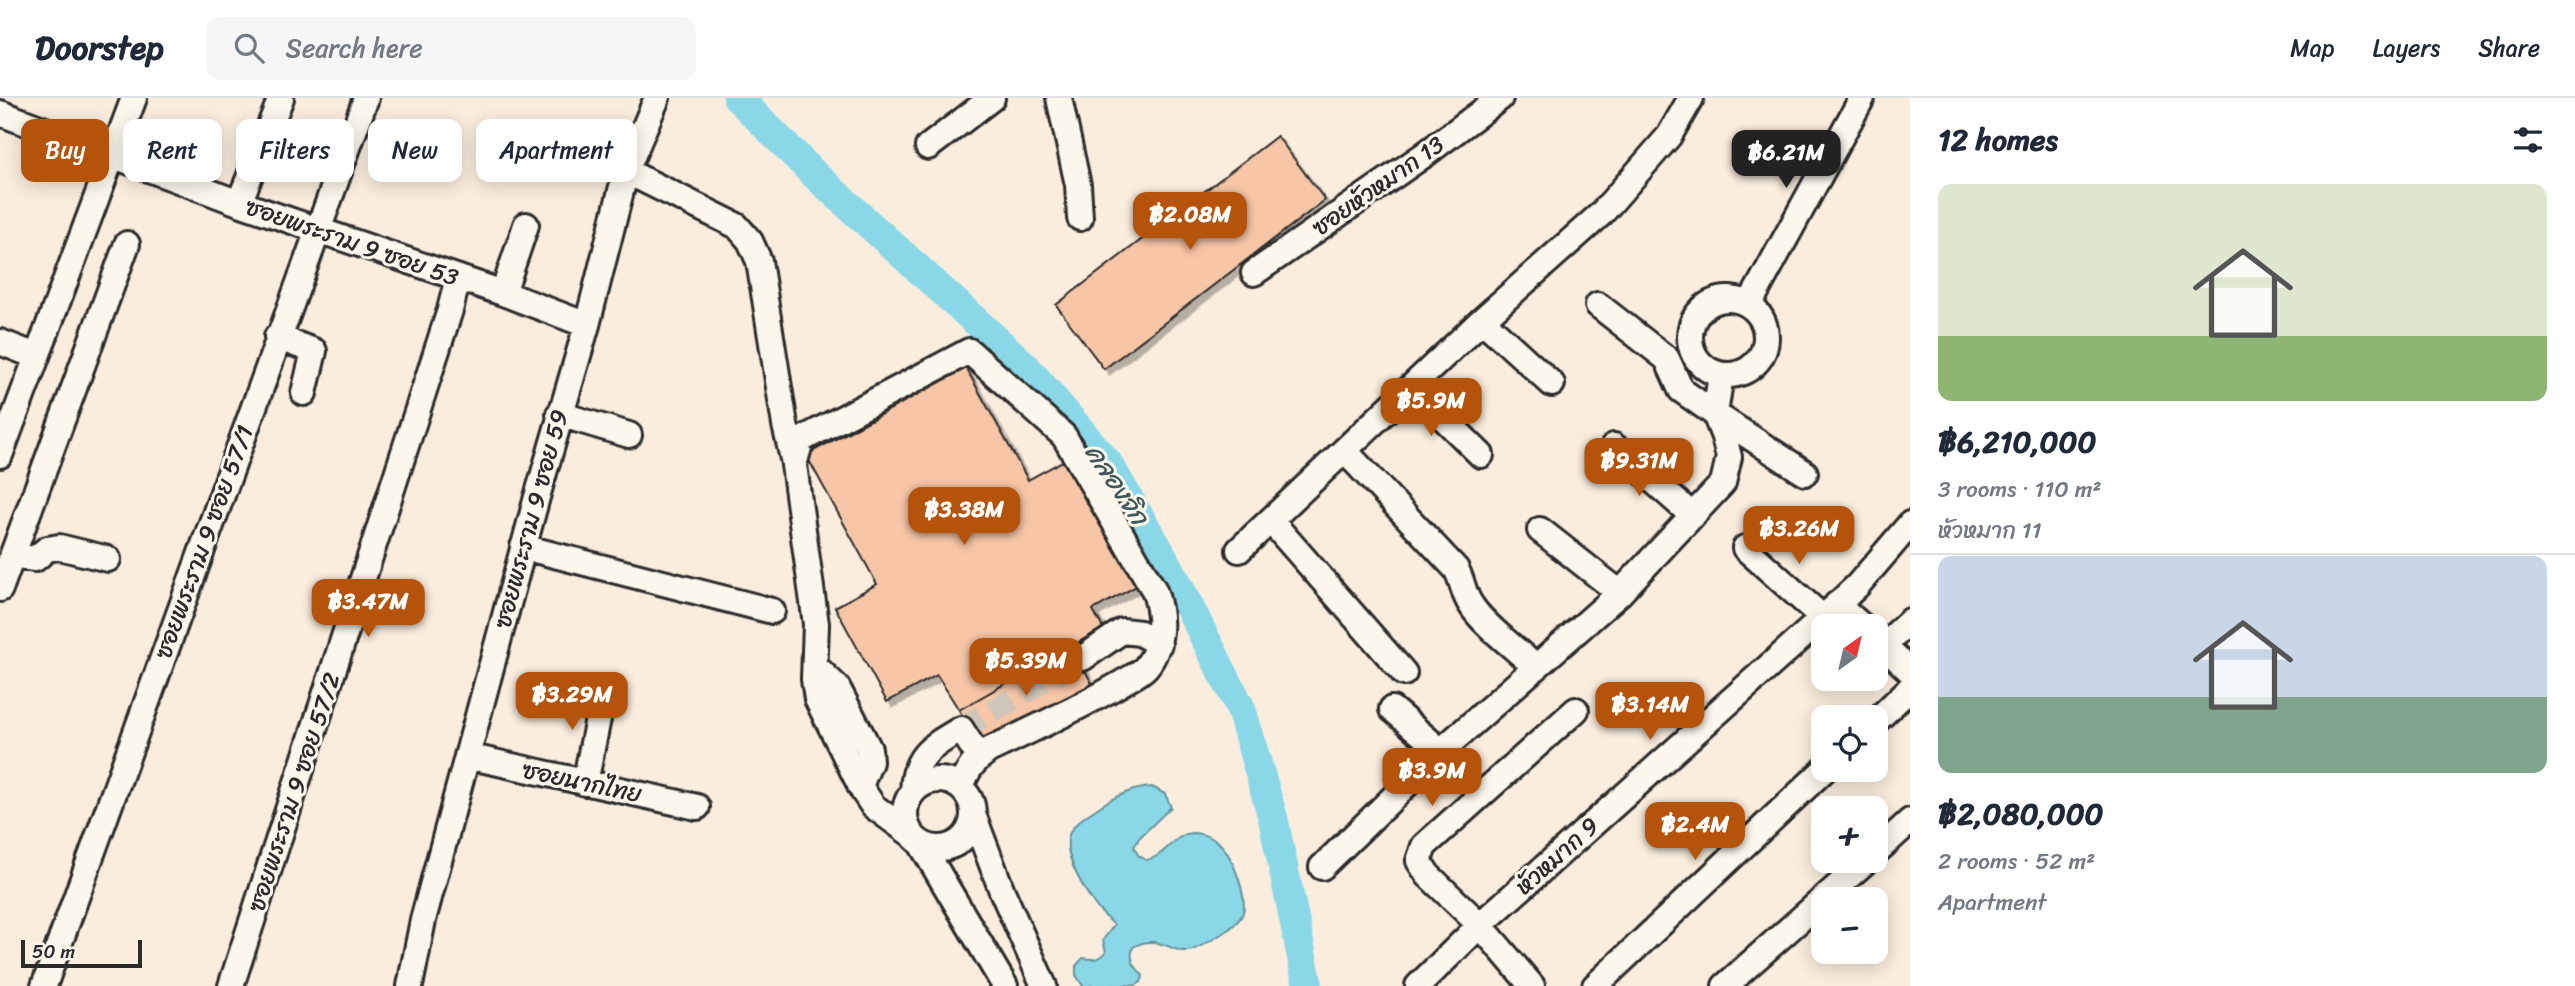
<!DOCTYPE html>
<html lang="en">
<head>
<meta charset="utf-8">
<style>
  :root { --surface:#fff; --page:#f6f6f7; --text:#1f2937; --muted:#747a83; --line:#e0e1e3; --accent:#b45309 }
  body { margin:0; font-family:Sriracha,"Playpen Sans Thai",sans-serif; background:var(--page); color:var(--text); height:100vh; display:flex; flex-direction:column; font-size:26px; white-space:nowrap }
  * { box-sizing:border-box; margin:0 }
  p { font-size:23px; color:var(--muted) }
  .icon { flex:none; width:38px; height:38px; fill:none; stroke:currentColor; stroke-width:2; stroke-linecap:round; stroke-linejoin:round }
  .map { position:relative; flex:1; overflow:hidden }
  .sheet { display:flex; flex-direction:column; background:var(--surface); width:665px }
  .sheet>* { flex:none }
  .banner { position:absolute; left:21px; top:21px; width:665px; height:63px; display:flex; gap:14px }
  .needle { width:46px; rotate:34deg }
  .fabs { position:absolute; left:1811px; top:516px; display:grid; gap:14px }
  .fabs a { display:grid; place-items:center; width:77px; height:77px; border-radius:14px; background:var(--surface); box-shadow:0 4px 18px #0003; font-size:35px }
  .scale { position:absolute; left:21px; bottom:18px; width:121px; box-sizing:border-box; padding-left:7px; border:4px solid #2b2b2b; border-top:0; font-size:19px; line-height:24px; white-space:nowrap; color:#2b2b2b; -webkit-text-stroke:5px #fbf7ec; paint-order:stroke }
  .price { position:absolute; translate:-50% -60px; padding:0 16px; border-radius:14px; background:var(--accent); color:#fff; font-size:23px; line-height:46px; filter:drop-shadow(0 2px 4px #0008) }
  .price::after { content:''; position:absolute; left:50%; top:42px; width:21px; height:16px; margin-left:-10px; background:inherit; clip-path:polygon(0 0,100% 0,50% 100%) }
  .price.active { background:#222; color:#fff }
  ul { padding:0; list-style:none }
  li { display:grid; align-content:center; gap:14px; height:371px; padding:0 28px }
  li+li { border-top:2px solid var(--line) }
  li span { display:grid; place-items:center; height:217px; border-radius:14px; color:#555 }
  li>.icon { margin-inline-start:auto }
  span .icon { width:126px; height:126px; fill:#fffc; stroke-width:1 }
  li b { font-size:30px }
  h2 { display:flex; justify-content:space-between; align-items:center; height:84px; padding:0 28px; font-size:30px }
  .pill { padding:0 24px; border-radius:14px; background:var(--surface); box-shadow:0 4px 18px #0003; font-size:24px; line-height:63px }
  .pill.active { background:var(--accent); color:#fff }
  header { display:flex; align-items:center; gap:42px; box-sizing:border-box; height:98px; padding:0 35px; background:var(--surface); border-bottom:2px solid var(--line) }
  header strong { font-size:33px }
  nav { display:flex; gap:38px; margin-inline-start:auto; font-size:24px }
  .search { width:490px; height:63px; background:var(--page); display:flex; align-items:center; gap:18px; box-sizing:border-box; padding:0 24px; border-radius:14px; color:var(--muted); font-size:26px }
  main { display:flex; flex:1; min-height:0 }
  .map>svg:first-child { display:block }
  .water { fill:#8ad7e8; stroke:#64929c; stroke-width:2 }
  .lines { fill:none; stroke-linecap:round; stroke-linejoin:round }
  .river { stroke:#8ad7e8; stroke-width:30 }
  .building { fill:#f7c6a7; stroke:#2b2b2b; stroke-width:2; filter:url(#shadow) }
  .minor-tunnel { stroke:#d1c6ba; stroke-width:24; stroke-dasharray:24 12; stroke-linecap:butt }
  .minor-casing { stroke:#2b2b2b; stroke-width:30 }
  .minor { stroke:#fbf7ec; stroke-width:24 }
  .labels { text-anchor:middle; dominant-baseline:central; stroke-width:6; stroke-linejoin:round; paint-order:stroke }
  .street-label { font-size:24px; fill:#2b2b2b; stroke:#fbf7ec }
  .water-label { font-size:26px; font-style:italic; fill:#43565a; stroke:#fbf7ec }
</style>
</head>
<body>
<header>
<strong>Doorstep</strong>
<div class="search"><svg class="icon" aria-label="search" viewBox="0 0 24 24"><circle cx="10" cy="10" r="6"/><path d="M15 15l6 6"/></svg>Search here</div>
<nav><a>Map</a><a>Layers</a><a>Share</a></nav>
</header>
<main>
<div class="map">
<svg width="1910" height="888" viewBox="0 0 1910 888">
  <defs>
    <filter id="shadow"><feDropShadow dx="5.5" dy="5.5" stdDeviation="0" flood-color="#0004"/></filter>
  </defs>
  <rect width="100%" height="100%" fill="#faedde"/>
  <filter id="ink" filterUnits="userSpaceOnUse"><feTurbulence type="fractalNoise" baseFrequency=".0143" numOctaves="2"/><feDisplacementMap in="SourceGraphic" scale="14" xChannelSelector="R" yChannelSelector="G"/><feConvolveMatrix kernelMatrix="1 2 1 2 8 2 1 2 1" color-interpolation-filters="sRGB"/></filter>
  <g filter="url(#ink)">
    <path class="water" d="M1152 689 1165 696 1171 709 1139 740 1134 749 1138 757 1146 762C1164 760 1174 736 1192 735 1201 735 1215 740 1221 747 1233 759 1249 802 1242 817 1235 831 1211 842 1199 849 1174 864 1163 832 1133 849 1129 863 1134 867 1143 878L1141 884 1136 887 1083 888 1076 877V868L1083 860C1092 862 1100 862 1106 854L1103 842 1114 827C1109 821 1103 817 1098 811 1086 795 1062 757 1069 737 1073 725 1087 717 1096 711 1113 699 1132 690 1152 689Z"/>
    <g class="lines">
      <path class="river" d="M738 0 815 77 1025 268 1107 364 1169 469 1241 611 1273 720 1308 888"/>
    </g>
    <path class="building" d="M1277 38 1325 102 1104 271 1056 207Z
      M966 270 1028 382 1068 360 1138 487 1093 512 1103 530 959 612 937 577 887 604 835 509 877 486 806 357Z
      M1071 548 1093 587 982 651 959 612Z"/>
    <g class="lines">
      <path class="minor-tunnel" d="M961 631 1083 560"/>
      <g class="minor-casing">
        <path id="minor" d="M1059 0 1078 87 1080 120
          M0 15 239 105 503 195 587 227
          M928 49 992 0
          M626 73 737 128 750 143 759 163 785 327 794 365
          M239 105 281 0
          M1254 175 1424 57 1500 0
          M503 195 526 127
          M1690 239a38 38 0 1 1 76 0a38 38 0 1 1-76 0Z
          M1749 207 1862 0
          M1482 222 1552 286
          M277 239 314 253 304 295
          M0 244 36 258
          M1721 277 1715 316 1805 375
          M1413 290 1481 357
          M559 316 629 337
          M1614 348 1693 418
          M1345 353 1456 471C1463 483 1463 496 1471 507 1484 528 1518 552 1536 570
          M0 357 134 0
          M1271 423 1404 575
          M1540 432 1620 495
          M523 449 772 513
          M1745 450 1823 520
          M1239 452 1482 222 1602 115 1669 38 1691 0
          M12 458 35 461 47 451 59 449 108 461
          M0 491 127 146
          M1837 506 1862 528
          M1876 541 1910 573
          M1883 548 1910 523
          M1083 560 1122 533 1140 535 1159 546
          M815 568 837 589 869 651 870 664 860 688
          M1392 611 1441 653
          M1876 623 1910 590
          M467 658 697 709
          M905 716a34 34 0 1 1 68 0a34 34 0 1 1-68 0Z
          M585 685 604 591
          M913 693C914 657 932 648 961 631L979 659
          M974 719 1002 793 1044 888
          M911 736 873 708 863 693 817 601 814 581 816 526 794 367 801 342 969 253 1064 338 1154 492C1163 517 1164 547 1146 569 1140 576 1128 581 1120 586 1078 611 1033 631 989 652 974 663 967 671 961 690
          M921 746 1005 888
          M1876 754 1910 723
          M1322 769 1441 653 1620 495 1723 385 1729 359 1724 339 1715 316 1681 292 1667 261 1598 207
          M44 888 366 0
          M231 888 450 212 458 180
          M410 888 423 822 537 399 587 227 626 73 657 0
          M1418 888 1480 827 1823 520 1857 488 1910 426
          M1532 888 1480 827 1428 777 1419 763 1424 748 1576 612
          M1595 888 1824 672
          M1725 888 1866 763"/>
      </g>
      <use href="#minor" class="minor"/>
    </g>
  </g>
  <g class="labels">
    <g class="street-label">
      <text transform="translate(1378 88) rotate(-35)">ซอยหัวหมาก 13</text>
      <text transform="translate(352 144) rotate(19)">ซอยพระราม 9 ซอย 53</text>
      <text transform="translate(531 421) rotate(-75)">ซอยพระราม 9 ซอย 59</text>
      <text transform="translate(204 444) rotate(-70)">ซอยพระราม 9 ซอย 57/1</text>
      <text transform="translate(582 684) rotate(12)">ซอยนากไทย</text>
      <text transform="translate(294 694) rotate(-72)">ซอยพระราม 9 ซอย 57/2</text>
      <text transform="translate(1557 758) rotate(-42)">หัวหมาก 9</text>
    </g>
    <g class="water-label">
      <text transform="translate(1117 386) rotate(56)">คลองจิก</text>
    </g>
  </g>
</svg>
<div class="fabs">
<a><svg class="needle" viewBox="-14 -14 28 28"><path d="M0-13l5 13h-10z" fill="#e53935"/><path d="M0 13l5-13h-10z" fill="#747a83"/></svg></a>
<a><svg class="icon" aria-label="locate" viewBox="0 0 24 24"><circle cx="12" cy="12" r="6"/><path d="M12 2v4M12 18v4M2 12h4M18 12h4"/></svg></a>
<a>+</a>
<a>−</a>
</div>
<div class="scale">50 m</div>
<b class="price active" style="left:1786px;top:92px">฿6.21M</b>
<b class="price" style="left:1190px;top:154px">฿2.08M</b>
<b class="price" style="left:1431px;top:340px">฿5.9M</b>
<b class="price" style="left:1639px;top:400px">฿9.31M</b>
<b class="price" style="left:964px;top:449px">฿3.38M</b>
<b class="price" style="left:1799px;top:468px">฿3.26M</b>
<b class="price" style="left:368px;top:541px">฿3.47M</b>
<b class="price" style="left:1026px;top:600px">฿5.39M</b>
<b class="price" style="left:572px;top:634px">฿3.29M</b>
<b class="price" style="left:1650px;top:644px">฿3.14M</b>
<b class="price" style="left:1432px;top:710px">฿3.9M</b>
<b class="price" style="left:1695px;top:764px">฿2.4M</b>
<div class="banner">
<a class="pill active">Buy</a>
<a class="pill">Rent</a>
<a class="pill">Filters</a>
<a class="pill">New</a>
<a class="pill">Apartment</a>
</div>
</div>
<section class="sheet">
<h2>12 homes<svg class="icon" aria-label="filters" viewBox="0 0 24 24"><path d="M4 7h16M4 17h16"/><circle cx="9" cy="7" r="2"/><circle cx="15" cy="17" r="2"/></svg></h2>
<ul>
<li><span style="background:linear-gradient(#dfe7d0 70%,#8fb573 0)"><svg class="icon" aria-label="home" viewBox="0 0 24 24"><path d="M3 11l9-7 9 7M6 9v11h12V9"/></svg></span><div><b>฿6,210,000</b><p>3 rooms · 110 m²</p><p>หัวหมาก 11</p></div></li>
<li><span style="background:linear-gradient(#c9d6e8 65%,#7fa58c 0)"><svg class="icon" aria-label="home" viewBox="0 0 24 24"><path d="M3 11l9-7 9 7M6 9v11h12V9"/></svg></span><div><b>฿2,080,000</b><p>2 rooms · 52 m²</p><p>Apartment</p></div></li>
</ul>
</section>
</main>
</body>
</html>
